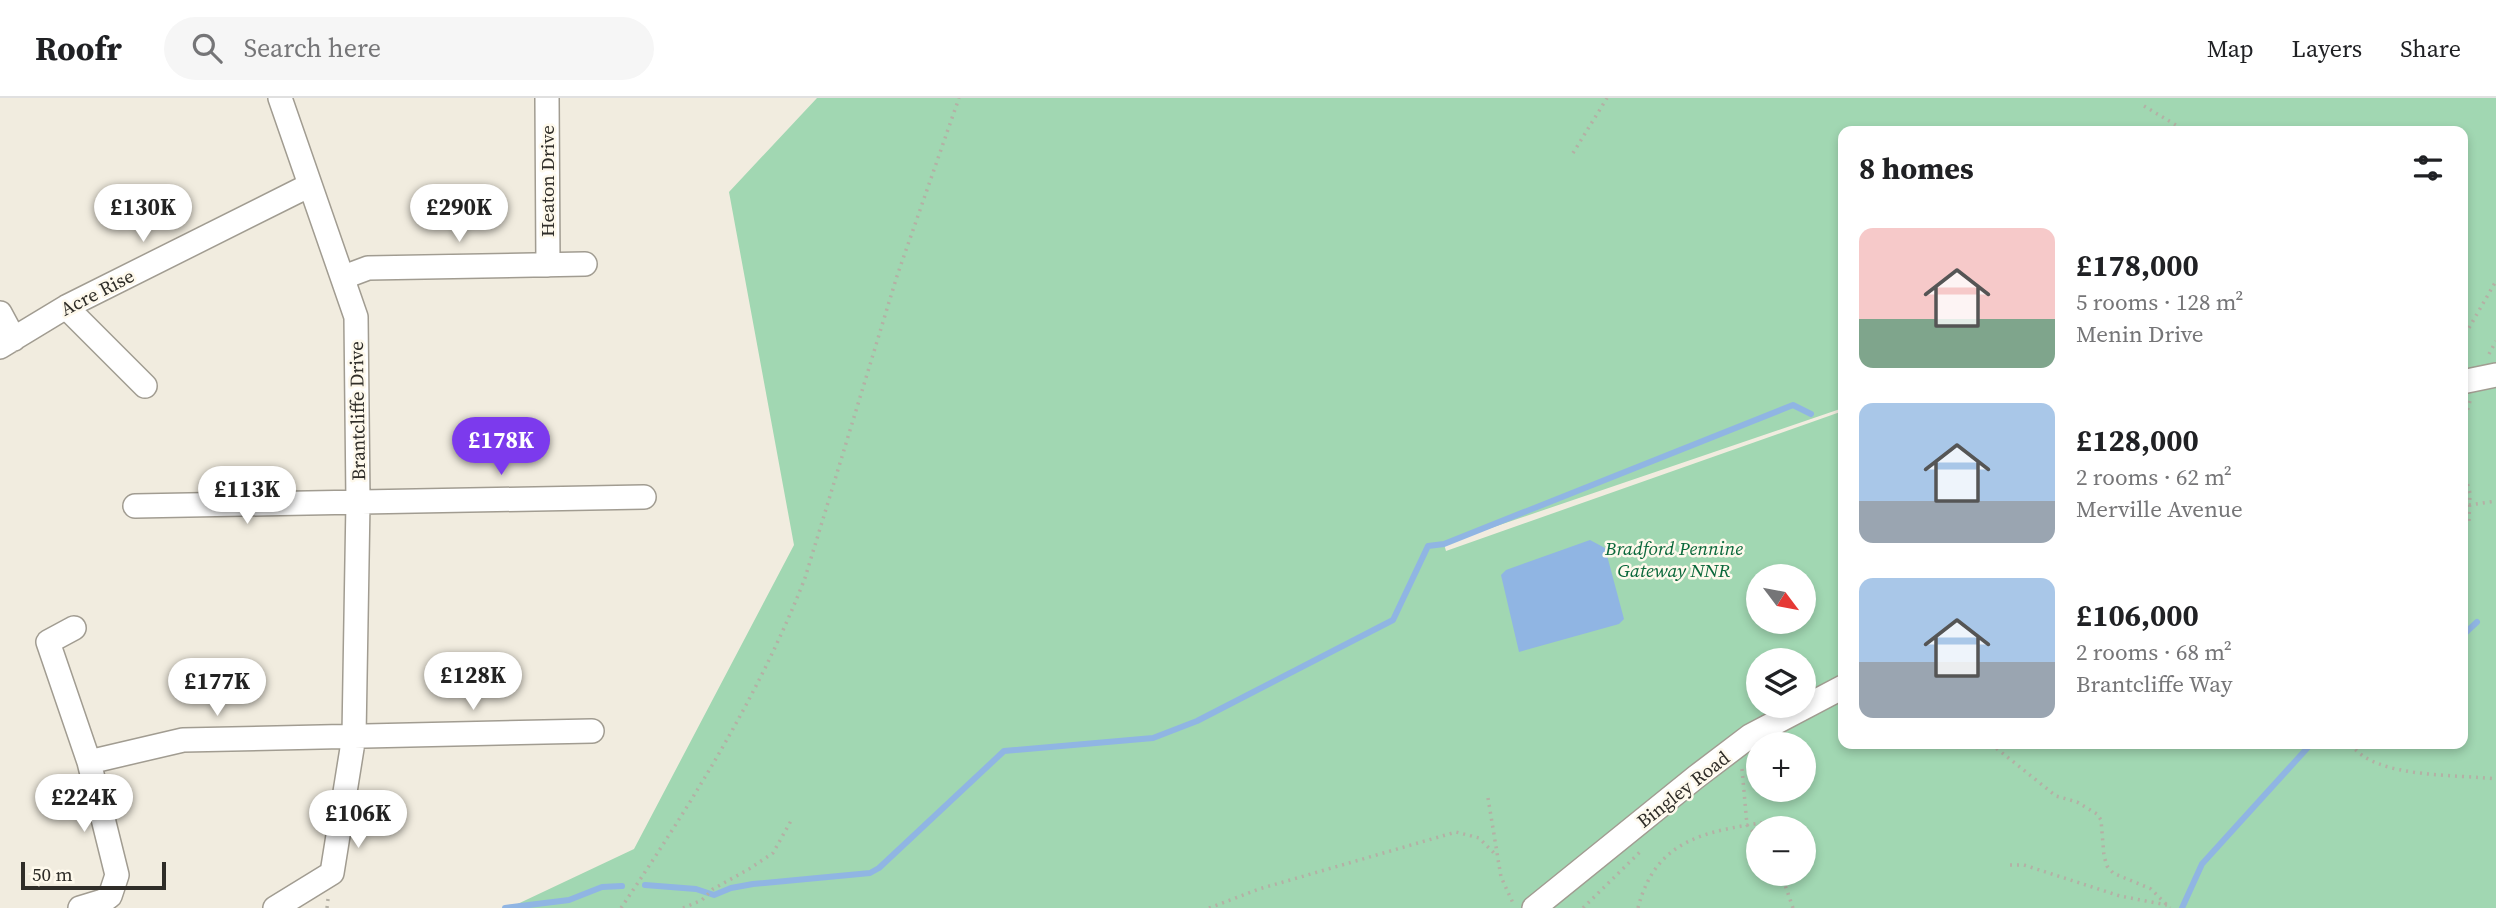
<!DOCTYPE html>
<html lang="en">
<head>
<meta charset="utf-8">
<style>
  :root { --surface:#fff; --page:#f6f6f6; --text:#202124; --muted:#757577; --line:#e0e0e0; --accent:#7c3aed }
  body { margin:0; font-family:"Source Serif 4",serif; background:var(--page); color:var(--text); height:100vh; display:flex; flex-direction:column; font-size:26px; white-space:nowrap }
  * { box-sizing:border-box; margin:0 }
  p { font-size:23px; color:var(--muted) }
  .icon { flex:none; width:38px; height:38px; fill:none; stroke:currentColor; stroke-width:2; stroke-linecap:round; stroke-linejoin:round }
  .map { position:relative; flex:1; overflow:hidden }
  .details { position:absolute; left:1838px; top:28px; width:630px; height:623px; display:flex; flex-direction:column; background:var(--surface); border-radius:14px; box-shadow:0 4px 10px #0003 }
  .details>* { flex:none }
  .needle { width:46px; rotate:122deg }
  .controls { position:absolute; left:1746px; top:466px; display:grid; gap:14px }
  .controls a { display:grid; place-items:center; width:70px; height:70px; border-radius:50%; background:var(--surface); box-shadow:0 4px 10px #0003; font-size:35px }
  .scale { position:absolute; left:21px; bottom:18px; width:145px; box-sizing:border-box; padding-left:7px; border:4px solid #2f2d28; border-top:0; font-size:19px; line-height:24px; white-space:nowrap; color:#2f2d28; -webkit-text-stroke:5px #fef9ec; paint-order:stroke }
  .price { position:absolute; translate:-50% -60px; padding:0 16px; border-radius:24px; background:#fff; color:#222; font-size:23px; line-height:46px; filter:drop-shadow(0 2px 4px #0008) }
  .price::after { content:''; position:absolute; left:50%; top:42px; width:21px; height:16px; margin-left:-10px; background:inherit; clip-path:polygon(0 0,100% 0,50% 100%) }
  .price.selected { background:var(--accent); color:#fff }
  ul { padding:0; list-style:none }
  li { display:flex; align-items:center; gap:21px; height:175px; padding:0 21px }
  li span { display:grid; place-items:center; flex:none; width:196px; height:140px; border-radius:14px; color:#555 }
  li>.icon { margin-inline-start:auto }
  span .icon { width:84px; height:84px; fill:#fffc; stroke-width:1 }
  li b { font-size:30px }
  h2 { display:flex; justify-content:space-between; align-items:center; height:84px; padding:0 21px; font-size:30px }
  header { display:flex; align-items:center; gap:42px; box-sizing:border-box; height:98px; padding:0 35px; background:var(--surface); border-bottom:2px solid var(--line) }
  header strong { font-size:33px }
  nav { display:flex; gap:38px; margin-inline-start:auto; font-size:24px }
  .search { width:490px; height:63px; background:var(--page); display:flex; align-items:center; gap:18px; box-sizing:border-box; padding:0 24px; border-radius:38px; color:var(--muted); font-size:26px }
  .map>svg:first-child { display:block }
  .green { fill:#a1d7b2; fill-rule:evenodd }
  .water { fill:#90b5e3 }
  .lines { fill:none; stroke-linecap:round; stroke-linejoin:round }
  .stream { stroke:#90b5e3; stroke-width:6 }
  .minor-casing { stroke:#a19c91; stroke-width:26 }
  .path { stroke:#b4b0a5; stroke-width:3.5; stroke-dasharray:2 5; stroke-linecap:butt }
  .minor { stroke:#fff; stroke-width:23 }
  .labels { text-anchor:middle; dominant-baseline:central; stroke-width:5; stroke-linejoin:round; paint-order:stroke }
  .street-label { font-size:19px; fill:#2f2d28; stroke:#fef9ec }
  .park-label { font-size:19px; font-style:italic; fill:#09673a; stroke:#fef9ec }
</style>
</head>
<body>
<header>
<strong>Roofr</strong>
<div class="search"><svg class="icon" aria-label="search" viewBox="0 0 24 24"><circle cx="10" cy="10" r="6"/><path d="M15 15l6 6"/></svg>Search here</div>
<nav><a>Map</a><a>Layers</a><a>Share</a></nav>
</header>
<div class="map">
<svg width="2496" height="810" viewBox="0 0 2496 810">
  <rect width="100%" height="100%" fill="#f1ecdf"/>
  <path class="green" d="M817 0H2496V810H509L634 751 794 447 729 94ZM1843 33H2462V646H1843V313L1446 453 1444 446 1843 310ZM1759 478H1804V523H1759ZM1759 562H1804V607H1759ZM1759 646H1804V691H1759ZM1759 730H1804V775H1759Z"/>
  <path class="water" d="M1590 442 1605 450 1624 521 1619 526 1519 554 1501 477 1506 472Z"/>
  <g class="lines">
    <path class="stream" d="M2462 538 2477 524
      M645 787 696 791 714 797 731 790 753 786 870 775 879 770 1004 653 1153 640 1197 623 1393 522 1428 448 1444 446 1793 307 1811 316
      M505 810 569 802 602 789 622 788
      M2182 810 2202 766 2311 646"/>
    <g class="minor-casing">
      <path id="minor" d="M547 0 548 167
        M344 179 368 170 585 166
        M66 209 145 288
        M0 215 14 241
        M0 249 66 209 310 87
        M2462 284 2496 277
        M135 408 644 399
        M74 530 48 544 89 664 117 777 110 798 103 803 80 810
        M89 664 183 642 592 633
        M275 810 332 775 354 638 358 404 356 219 280 0
        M1534 810 1696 679 1750 638 1843 589"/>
    </g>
    <path class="path" d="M2144 8 2186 33
      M1573 55 1607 0
      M2462 242 2496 183
      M2489 256 2496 243
      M2462 332 2470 303
      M2462 366 2470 395 2469 423
      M2462 408 2496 403
      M1991 646 2056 698 2077 704 2097 716 2101 722 2104 758 2107 768 2113 775 2151 791 2170 810
      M2351 646C2374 681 2457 676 2496 681
      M1742 671 1747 727 1759 741
      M1488 700 1501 779 1513 805
      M2010 767H2024L2120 798 2167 807
      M1781 775 1793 810
      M327 810 328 801
      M621 810C691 706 759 598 805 480L897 178 959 0
      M683 810 702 802 713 791 749 771 773 755 792 721
      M1209 810 1259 791 1456 734 1479 740 1496 757
      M1583 810 1642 752
      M1638 810C1657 735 1715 733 1778 722"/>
    <use href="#minor" class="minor"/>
  </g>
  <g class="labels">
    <g class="street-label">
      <text transform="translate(547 83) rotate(-90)">Heaton Drive</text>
      <text transform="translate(97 194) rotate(-27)">Acre Rise</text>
      <text transform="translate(357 313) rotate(-91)">Brantcliffe Drive</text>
      <text transform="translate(1683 691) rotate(-38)">Bingley Road</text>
    </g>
    <g class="park-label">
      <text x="1674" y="450">Bradford Pennine<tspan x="1674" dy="22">Gateway NNR</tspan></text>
    </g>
  </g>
</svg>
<div class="controls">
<a><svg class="needle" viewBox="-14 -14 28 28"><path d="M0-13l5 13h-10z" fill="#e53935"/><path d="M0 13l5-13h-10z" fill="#757577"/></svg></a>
<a><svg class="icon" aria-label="layers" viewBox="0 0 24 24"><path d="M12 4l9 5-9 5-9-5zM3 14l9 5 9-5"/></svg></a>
<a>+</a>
<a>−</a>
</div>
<div class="scale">50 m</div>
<b class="price" style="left:143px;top:146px">£130K</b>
<b class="price" style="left:459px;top:146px">£290K</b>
<b class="price selected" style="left:501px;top:379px">£178K</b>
<b class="price" style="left:247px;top:428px">£113K</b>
<b class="price" style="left:473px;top:614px">£128K</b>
<b class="price" style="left:217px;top:620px">£177K</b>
<b class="price" style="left:84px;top:736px">£224K</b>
<b class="price" style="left:358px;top:752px">£106K</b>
<section class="details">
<h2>8 homes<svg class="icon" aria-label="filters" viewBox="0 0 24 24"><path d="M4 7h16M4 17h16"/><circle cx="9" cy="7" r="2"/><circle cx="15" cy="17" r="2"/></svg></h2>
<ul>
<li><span style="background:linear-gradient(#f6c9c9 65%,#7fa58c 0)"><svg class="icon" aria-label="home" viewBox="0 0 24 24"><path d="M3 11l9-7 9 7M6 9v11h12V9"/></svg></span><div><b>£178,000</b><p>5 rooms · 128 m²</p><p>Menin Drive</p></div></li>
<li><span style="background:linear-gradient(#a9c7e8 70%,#9aa5b1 0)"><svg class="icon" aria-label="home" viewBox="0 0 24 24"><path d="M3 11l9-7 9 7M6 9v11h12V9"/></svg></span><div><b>£128,000</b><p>2 rooms · 62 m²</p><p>Merville Avenue</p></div></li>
<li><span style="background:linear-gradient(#a9c7e8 60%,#9aa5b1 0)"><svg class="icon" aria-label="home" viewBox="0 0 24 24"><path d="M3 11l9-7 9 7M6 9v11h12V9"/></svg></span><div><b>£106,000</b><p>2 rooms · 68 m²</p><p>Brantcliffe Way</p></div></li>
</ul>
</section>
</div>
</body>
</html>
